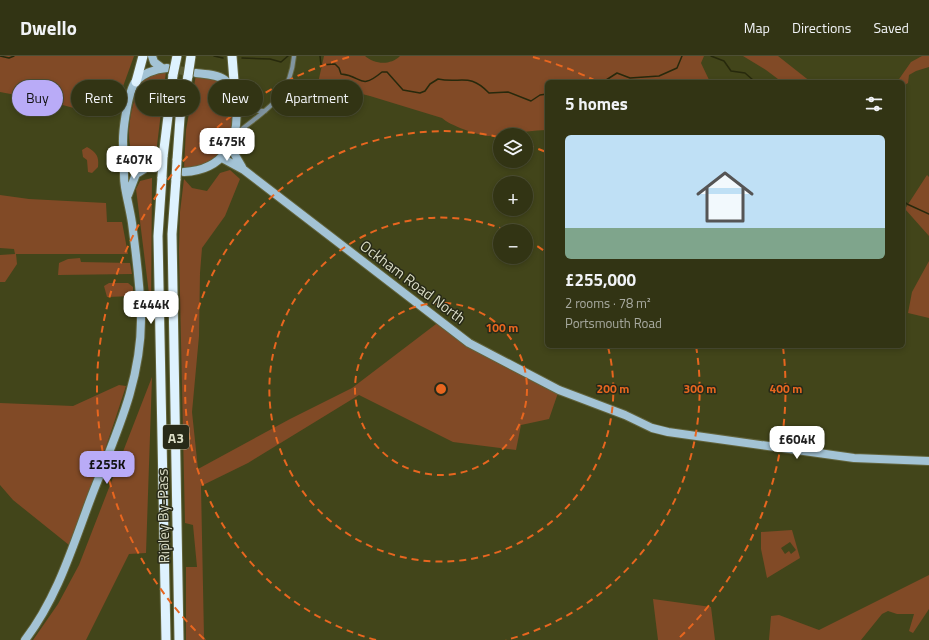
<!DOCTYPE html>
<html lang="en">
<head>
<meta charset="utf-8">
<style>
  :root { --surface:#323414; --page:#3a3c1d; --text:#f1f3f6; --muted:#a8aaa0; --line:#4d4f34; --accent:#b9abf7 }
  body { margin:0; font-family:"Titillium Web",sans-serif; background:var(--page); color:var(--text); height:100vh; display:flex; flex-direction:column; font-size:15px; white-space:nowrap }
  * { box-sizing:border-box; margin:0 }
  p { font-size:13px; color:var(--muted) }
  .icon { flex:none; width:22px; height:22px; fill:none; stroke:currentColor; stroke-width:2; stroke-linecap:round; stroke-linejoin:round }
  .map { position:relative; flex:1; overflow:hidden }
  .sheet { position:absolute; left:545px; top:24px; width:360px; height:268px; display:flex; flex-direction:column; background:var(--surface); border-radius:6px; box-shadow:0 2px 6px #0003,0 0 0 1px var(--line) }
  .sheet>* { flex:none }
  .banner { position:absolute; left:12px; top:24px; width:380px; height:36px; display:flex; gap:8px }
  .tools { position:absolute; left:493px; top:72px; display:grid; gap:8px }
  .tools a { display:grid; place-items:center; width:40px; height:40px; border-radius:50%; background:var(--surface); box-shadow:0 2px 6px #0003,0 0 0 1px var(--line); font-size:20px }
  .price { position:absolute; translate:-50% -34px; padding:0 9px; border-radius:8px; background:#fff; color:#222; font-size:13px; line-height:26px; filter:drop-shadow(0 1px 2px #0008) }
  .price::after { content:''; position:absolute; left:50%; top:24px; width:12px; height:9px; margin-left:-6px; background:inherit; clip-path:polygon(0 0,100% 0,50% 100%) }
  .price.current { background:var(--accent); color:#111 }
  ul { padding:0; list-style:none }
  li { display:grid; align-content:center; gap:8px; height:212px; padding:0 20px }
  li+li { border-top:1px solid var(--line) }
  li span { display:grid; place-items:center; height:124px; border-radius:6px; color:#555 }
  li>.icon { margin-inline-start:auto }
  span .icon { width:72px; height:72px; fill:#fffc; stroke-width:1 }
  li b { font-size:17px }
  h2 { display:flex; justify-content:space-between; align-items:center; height:48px; padding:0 20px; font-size:17px }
  .chip { padding:0 14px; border-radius:18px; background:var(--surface); box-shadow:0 2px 6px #0003,0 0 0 1px var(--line); font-size:14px; line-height:36px }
  .chip.current { background:var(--accent); color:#111 }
  header { display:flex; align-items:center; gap:24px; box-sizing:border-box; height:56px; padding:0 20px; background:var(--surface); border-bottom:1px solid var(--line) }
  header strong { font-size:19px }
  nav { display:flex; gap:22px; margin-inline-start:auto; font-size:14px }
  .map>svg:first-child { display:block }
  .green { fill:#814a26; fill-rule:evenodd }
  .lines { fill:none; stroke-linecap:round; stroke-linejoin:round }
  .stream { stroke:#27290c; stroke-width:1.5 }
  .secondary-tunnel { stroke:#595c34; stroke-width:8; stroke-dasharray:8 4; stroke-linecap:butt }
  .minor-casing { stroke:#61633c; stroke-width:6 }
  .secondary-casing { stroke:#61633c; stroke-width:10 }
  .trunk-casing { stroke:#61633c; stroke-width:11 }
  .minor { stroke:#8195a0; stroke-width:4 }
  .secondary { stroke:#a3c3d5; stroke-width:8 }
  .trunk { stroke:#def2fe; stroke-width:9 }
  .trunk-bridge-casing { stroke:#61633c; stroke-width:11; stroke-linecap:butt }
  .trunk-bridge { stroke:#def2fe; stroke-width:9 }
  .ring { fill:none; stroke:#e7661f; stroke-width:2; stroke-dasharray:7 5 }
  .labels { text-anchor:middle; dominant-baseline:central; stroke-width:3; stroke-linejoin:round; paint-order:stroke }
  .shield { fill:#282a18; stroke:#a5a792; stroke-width:1 }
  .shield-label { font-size:14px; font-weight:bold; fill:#dbddc6 }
  .street-label { font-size:15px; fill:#dbddc6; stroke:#282a18 }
  .centre { fill:#e7661f; stroke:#282a18; stroke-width:2 }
  .ring-label { font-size:12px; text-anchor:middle; font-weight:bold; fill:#e7661f; stroke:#282a18; stroke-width:3; stroke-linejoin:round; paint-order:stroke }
</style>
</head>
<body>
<header>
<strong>Dwello</strong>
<nav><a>Map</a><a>Directions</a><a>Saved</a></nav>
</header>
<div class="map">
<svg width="929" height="584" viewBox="0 0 929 584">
  <rect width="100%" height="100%" fill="#42451a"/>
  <path class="green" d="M0 0H134L121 36 97 35 92 57 48 45 0 36Z
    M324 0H365C374 8 390 10 400 0H704L701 7 710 26H547V74C527 74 507 80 488 80 477 79 449 69 442 62L370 40 318 27Z
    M743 0H778L811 26H782L766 14Z
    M922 0H929V11L916 15 909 19 908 27 903 30V26H897L911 6Z
    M166 15 155 106 154 110C148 108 141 107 137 103 121 89 133 44 140 27L155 17Z
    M196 19C207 21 220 21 227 31 232 37 232 47 233 54 235 88 218 109 184 112L186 74Z
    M87 91C97 97 99 100 98 111L92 117 88 116 87 104 83 101 82 94Z
    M230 114 240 123 225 160 202 192 200 217 199 280 192 356 198 413 290 363 352 332 440 265 468 291 523 320 559 334 549 363 521 369 516 394 453 386 359 339 248 407 201 430 204 581 206 584H186V511H197L193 469 185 467 179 194 180 156 184 123 192 132 207 135 220 117Z
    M927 119 929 121V180L905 153Z
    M152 122 151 254 136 133 140 125Z
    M0 139 29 143 106 147 107 166H122L128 198H16L17 208 5 226H0V199L15 198 14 193 0 192Z
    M80 202 81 206 130 207 132 218 58 219 59 207 68 203Z
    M929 205V262L908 257 912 236Z
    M109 227H128L133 231V240L107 241 104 230Z
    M152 321 146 497 129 498 86 584H33L58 548 79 509Z
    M119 329 126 330C109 384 90 437 69 489L13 444 0 429V347L73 350Z
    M792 474 800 502 767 522 761 493V476ZM790 486 796 494 791 498 789 495 785 498 781 492Z
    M929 519V553L913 577 909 575 914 558H897L888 555 882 558 861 584H769L771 560 779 559 819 574Z
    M653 543 711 551 715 584H658Z"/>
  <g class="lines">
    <path class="stream" d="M0 0 9 2 14 0
      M214 0 223 2
      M320 0 321 9 335 8 339 12 341 18C363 20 359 35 382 16H387L403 34 420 37 425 35 430 28 438 23C461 28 469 16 489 37L508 36 531 45 540 39 547 38
      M711 0 724 5 731 15 745 17 753 24 765 26
      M242 2 270 3 281 6 288 0
      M603 26 617 17 630 22 659 20 677 12 682 0
      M903 144 907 148 929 158"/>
    <path class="secondary-tunnel" d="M168 12 194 17"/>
    <g class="minor-casing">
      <path id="minor" d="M237 42C244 53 252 55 265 55
        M236 78C266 53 290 43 294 0"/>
    </g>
    <g class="secondary-casing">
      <path id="secondary" d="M152 0 154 6 162 12
        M231 88 235 99 242 111
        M222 102 244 114 469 287 559 334 625 359 652 372 668 376 854 402 929 405
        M155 112C144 112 132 109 125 98 119 88 128 34 136 25 144 17 156 13 167 12
        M184 116C224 114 240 85 236 48 235 39 233 30 225 24 217 18 205 18 196 17
        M128 139 136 118 146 112
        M25 584C58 541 73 489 92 439 115 380 142 325 141 260 140 229 136 197 132 167 130 154 127 143 125 131 123 121 124 109 125 98"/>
    </g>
    <g class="trunk-casing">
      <path id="trunk" d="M232 0 234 25 232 32
        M136 26 143 0
        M163 101 173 19
        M177 104 180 62 188 20
        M162 121 158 180 166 584
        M176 123 172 178 179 584"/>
    </g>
    <use href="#minor" class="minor"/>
    <use href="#secondary" class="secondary"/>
    <use href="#trunk" class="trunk"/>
    <g class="trunk-bridge-casing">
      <path id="trunk-bridge" d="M173 19 177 0
        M188 20 191 0
        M162 121 163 101
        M176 123 177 104"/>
    </g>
    <use href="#trunk-bridge" class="trunk-bridge"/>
  </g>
  <g class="ring">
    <circle cx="441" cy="333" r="86"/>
    <path d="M527 184A172 172 0 0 1 547 197M608 291A172 172 0 1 1 508 175"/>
    <path d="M376 584A259 259 0 0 1 499 81M527 89A259 259 0 0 1 546 96M696 290A259 259 0 0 1 506 584"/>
    <path d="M204 583A345 345 0 0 1 349 1M533 1A345 345 0 0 1 598 26M783 291A345 345 0 0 1 678 583"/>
  </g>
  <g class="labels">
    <rect class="shield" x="163" y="369" width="26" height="24" rx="3"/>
    <g class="shield-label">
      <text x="176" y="381">A3</text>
    </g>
    <g class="street-label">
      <text transform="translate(413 226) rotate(37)">Ockham Road North</text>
      <text transform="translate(163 460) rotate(-91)">Ripley By-Pass</text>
    </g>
  </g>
  <circle cx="441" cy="333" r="6" class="centre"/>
  <g class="ring-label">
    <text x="502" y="276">100 m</text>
    <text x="613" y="337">200 m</text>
    <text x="700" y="337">300 m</text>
    <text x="786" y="337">400 m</text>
  </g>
</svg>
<div class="tools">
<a><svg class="icon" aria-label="layers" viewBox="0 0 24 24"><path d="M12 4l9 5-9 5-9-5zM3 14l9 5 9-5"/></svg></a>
<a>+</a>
<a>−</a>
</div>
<b class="price" style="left:227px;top:106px">£475K</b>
<b class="price" style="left:134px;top:124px">£407K</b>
<b class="price" style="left:151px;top:269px">£444K</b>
<b class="price" style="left:797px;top:404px">£604K</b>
<b class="price current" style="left:107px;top:429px">£255K</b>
<div class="banner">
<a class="chip current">Buy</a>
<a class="chip">Rent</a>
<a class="chip">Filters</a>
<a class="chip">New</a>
<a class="chip">Apartment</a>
</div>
<section class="sheet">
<h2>5 homes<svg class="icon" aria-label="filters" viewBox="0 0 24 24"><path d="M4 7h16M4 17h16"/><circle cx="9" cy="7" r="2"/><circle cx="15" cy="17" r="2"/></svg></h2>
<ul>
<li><span style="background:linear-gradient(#bfe0f5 75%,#7fa58c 0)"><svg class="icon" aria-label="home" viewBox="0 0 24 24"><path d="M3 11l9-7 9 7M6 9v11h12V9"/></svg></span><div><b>£255,000</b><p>2 rooms · 78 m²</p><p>Portsmouth Road</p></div></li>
</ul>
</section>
</div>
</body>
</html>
